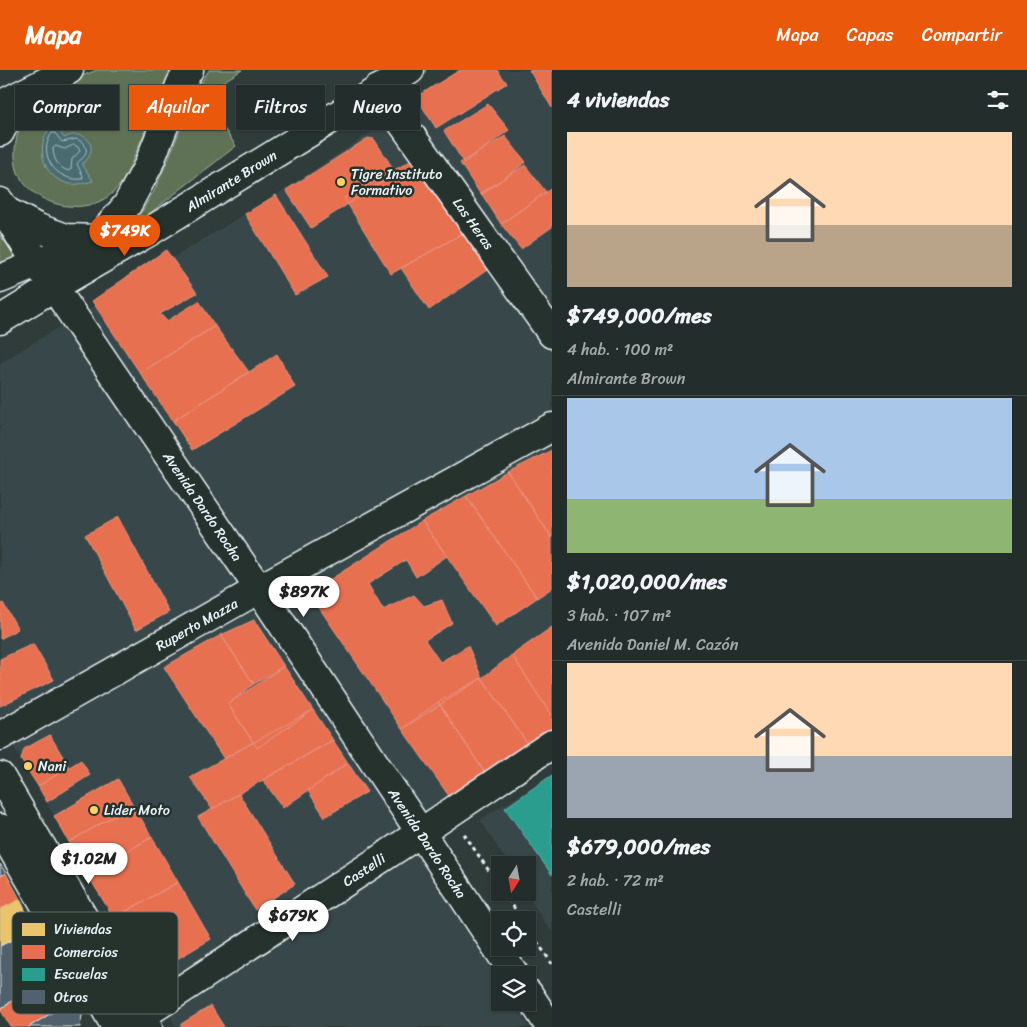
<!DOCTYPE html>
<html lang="es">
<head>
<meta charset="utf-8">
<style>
  :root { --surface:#232d2c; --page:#2f3938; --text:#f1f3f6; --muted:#a3a8a9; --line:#404948; --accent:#ea580c }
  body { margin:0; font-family:Sriracha,sans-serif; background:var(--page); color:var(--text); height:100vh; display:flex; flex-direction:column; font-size:19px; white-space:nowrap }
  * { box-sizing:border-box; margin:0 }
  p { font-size:16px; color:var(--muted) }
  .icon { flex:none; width:28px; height:28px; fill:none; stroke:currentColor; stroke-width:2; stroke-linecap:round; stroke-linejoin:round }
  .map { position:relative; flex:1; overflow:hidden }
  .sheet { display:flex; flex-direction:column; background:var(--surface); width:475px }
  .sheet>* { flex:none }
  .top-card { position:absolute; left:15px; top:15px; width:461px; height:45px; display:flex; gap:10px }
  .needle { width:32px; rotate:191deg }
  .tools { position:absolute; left:491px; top:786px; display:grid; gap:10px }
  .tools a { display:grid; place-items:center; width:45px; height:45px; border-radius:0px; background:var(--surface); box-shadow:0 1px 4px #0004,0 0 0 1px var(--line); font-size:25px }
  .price { position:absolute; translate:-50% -42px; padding:0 11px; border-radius:18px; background:#fff; color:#222; font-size:16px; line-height:32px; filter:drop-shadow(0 1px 2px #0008) }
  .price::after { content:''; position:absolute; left:50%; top:30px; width:15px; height:11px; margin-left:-8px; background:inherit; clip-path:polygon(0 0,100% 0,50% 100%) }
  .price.current { background:var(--accent); color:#fff }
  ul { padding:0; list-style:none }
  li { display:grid; align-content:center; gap:10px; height:265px; padding:0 15px }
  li+li { border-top:1px solid var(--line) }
  li span { display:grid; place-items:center; height:155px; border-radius:0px; color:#555 }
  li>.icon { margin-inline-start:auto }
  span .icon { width:90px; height:90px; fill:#fffc; stroke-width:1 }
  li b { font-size:21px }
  h2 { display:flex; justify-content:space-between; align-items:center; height:60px; padding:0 15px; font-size:21px }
  .pill { padding:0 18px; border-radius:0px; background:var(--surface); box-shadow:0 1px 4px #0004,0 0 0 1px var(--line); font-size:18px; line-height:45px }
  .pill.current { background:var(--accent); color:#fff }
  header { display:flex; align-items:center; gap:30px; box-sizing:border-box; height:70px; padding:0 25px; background:var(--accent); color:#fff }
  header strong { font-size:24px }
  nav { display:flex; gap:28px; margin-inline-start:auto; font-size:18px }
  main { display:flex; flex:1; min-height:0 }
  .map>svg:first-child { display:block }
  .built { fill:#394749 }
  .green { fill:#617254; stroke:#a4b2a6 }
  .water { fill:#4a6c71; stroke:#89a1a7 }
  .homes { fill:#e9c46a; stroke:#e9d295 }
  .shops { fill:#e76f51; stroke:#e79683 }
  .schools { fill:#2a9d8f; stroke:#63b6ae }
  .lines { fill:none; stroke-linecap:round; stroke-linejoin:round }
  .shore { stroke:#a9bcc2; stroke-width:1 }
  .building { fill:#51616d; stroke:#e8f1f8 }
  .minor-casing { stroke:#e8f1f8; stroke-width:31 }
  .major-casing { stroke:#e8f1f8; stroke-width:31 }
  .path { stroke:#e8f1f8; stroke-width:3; stroke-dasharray:4 4; stroke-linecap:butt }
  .minor { stroke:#26332d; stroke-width:28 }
  .major { stroke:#26332d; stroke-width:28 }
  .poi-dot { fill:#ffd166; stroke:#26332d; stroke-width:2 }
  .labels { text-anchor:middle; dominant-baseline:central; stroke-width:5; stroke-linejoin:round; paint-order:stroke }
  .poi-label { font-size:14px; fill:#e8f1f8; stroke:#26332d; text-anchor:start }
  .street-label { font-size:14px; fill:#e8f1f8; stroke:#26332d }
  .key { fill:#26332d; stroke:#606c6a; stroke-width:1 }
  .key-label { font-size:14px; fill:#e8f1f8 }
</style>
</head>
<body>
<header>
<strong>Mapa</strong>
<nav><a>Mapa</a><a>Capas</a><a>Compartir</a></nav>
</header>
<main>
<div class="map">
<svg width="552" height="957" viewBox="0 0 552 957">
  <rect width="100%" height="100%" fill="#2f3c3a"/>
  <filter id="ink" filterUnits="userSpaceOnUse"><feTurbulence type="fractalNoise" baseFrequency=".02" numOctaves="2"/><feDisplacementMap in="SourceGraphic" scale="10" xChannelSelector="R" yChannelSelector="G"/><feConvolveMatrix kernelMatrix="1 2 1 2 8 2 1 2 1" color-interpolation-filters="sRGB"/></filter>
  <g filter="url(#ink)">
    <path class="built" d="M465 0H552V661L402 755 500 910V932L514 933 529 957H176L0 653V293L276 125Z
      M552 705V863L526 823 528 795H509L480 750Z"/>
    <path class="green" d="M97 0H173C164 11 160 24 155 38 149 54 141 70 134 87 130 97 125 109 118 117 94 148 39 140 20 107 13 94 14 76 18 63 22 47 31 31 45 22 56 14 83 6 97 0Z
      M209 0H242L201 25 236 76 140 151V144L154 121 168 90 194 24Z
      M0 165 18 190 0 196Z"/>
    <path class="water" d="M54 53 64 68C86 56 102 80 82 94L93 111C85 113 78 115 70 114 40 108 34 72 54 53Z"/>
    <path class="homes" d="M20 829 34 859 0 876V839Z"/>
    <path class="shops" d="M460 0H497L507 13 436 58 416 27Z
      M529 0H552V38Z
      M488 34 509 60 464 93 444 61Z
      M505 66 526 92 481 125 460 93Z
      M368 68 374 69 396 103 311 158 286 120Z
      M414 89 465 162 391 204 344 128Z
      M525 95 546 122 501 154 481 123Z
      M552 118V157L521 179 501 154Z
      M276 125 328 207 295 225 245 144Z
      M465 162 490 198 429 240 401 198Z
      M166 180 197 223 160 244 167 251 199 231 215 256 140 303 92 231Z
      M215 256 249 302 173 351 140 303Z
      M277 284 295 317 192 380 173 351Z
      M552 380V468L508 402Z
      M508 402 552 468V518L537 528 466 426Z
      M466 426 537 528 496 556 422 451Z
      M118 447 169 542 136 560 85 465Z
      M422 451 447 486 416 507 406 490 368 514 383 540 414 525 424 536 442 530 452 553 425 570 440 592 468 576 482 608 402 659 309 523Z
      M3 533 18 559 0 569V535Z
      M254 550 284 596 254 614 221 565Z
      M552 557V646L512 585Z
      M221 565 254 614 228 634 253 672 224 689 164 597Z
      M33 574 54 610 0 636V589Z
      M512 585 552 646V661L529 676 482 608Z
      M284 596 313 640 257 678 228 634Z
      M482 608 529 676 485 703 438 632Z
      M438 632 485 703 449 726 402 659Z
      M313 640 333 670 212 739 190 707Z
      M50 665 69 697 38 716 21 690 24 679Z
      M333 670 348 693 283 738 263 710Z
      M81 690 90 705 47 732 38 716Z
      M348 693 367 722 325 747 308 721Z
      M118 709 133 735 69 772 54 746Z
      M239 724 295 814 255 840 198 747Z
      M133 735 152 767 87 804 69 772Z
      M152 767 178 812 114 848 87 804Z
      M6 803 20 829 0 839V806Z
      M178 812 211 869 155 902 144 900 114 848Z
      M58 900 74 929 29 957H11L0 939Z
      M211 936 224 957H181V954Z"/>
    <path class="schools" d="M552 705V805L505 738Z"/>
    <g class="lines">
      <path class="shore" d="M52 63H55L62 72 76 69C83 71 89 78 85 85 83 89 79 90 77 94L83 106 82 109C57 112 36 85 52 63Z
        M74 75 78 77 80 81 72 89 71 99 68 101C58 97 53 89 53 78L56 76 64 79Z"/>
    </g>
    <path class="building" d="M0 794 6 803 0 806Z
      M34 859 58 900 0 939V876Z
      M74 929 83 939 80 957H29Z"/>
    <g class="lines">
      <g class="minor-casing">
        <g id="minor">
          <path id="s1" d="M378 19 552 264"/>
          <path id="s2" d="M0 134 26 176 259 519 515 905"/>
          <path d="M0 209 100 168"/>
          <path id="s3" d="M64 211 147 163 410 0"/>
          <path id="s4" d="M0 666 259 519 552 357"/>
          <path d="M528 923 550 957"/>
          <path id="s5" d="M125 957 420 763 552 674"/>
        </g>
      </g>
      <g class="major-casing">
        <path id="major" d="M0 35 69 0
          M0 62 18 26
          M0 132 6 141 38 158 66 168 99 169
          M0 250 55 216 81 189 127 135 148 96 181 13 189 0
          M0 706 148 957
          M0 758 116 957"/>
      </g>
      <path class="path" d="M464 764 500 817
        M504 822 522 850
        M528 858 552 894"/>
      <use href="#minor" class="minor"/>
      <use href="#major" class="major"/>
    </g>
  </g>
  <g class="poi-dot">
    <circle cx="341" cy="112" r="5"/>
    <circle cx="28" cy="696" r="5"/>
    <circle cx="94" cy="740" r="5"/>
  </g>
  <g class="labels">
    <g class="poi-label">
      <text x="351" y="104">Tigre Instituto<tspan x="351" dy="16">Formativo</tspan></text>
      <text x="38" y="696">Nani</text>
      <text x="104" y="740">Lider Moto</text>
    </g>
    <g class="street-label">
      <text stroke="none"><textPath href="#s3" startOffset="195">Almirante Brown</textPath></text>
      <text stroke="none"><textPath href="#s1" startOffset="165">Las Heras</textPath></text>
      <text stroke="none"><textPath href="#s2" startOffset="364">Avenida Dardo Rocha</textPath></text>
      <text stroke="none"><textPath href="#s4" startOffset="226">Ruperto Mazza</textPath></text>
      <text stroke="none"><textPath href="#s2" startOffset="769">Avenida Dardo Rocha</textPath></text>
      <text stroke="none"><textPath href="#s5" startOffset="286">Castelli</textPath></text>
    </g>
  </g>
  <rect x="12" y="842" width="166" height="102" rx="8" class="key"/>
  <rect x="22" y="853" width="23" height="13" fill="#e9c46a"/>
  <rect x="22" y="875" width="23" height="14" fill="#e76f51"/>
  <rect x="22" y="898" width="23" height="13" fill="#2a9d8f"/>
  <rect x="22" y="920" width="23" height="14" fill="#51616d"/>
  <g class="key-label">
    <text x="54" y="864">Viviendas</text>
    <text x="54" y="887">Comercios</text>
    <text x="54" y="909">Escuelas</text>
    <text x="54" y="932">Otros</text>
  </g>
</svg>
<div class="tools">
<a><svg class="needle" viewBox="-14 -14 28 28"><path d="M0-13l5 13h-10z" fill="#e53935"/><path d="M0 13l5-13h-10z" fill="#a3a8a9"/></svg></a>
<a><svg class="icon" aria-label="locate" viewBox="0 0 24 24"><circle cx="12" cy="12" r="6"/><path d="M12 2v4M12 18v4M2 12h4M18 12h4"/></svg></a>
<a><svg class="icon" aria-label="layers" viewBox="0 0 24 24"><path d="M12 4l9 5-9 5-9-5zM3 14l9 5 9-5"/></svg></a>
</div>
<b class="price current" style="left:125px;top:187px">$749K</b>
<b class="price" style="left:304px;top:548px">$897K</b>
<b class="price" style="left:89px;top:815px">$1.02M</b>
<b class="price" style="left:293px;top:872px">$679K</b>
<div class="top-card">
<a class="pill">Comprar</a>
<a class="pill current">Alquilar</a>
<a class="pill">Filtros</a>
<a class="pill">Nuevo</a>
</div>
</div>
<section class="sheet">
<h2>4 viviendas<svg class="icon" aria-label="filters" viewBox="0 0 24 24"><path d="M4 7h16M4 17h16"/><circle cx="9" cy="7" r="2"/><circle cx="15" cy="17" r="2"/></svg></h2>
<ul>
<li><span style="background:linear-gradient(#ffd9b3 60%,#b9a48a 0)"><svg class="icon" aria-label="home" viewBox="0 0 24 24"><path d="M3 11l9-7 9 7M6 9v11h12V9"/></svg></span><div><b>$749,000/mes</b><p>4 hab. · 100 m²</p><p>Almirante Brown</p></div></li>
<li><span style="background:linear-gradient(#a9c7e8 65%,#8fb573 0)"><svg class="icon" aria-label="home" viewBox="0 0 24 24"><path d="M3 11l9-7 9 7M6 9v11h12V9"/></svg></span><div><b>$1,020,000/mes</b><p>3 hab. · 107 m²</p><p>Avenida Daniel M. Cazón</p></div></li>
<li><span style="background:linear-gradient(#ffd9b3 60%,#9aa5b1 0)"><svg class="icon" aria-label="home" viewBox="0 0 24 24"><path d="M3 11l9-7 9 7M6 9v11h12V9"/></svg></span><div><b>$679,000/mes</b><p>2 hab. · 72 m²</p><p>Castelli</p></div></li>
</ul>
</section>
</main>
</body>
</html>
